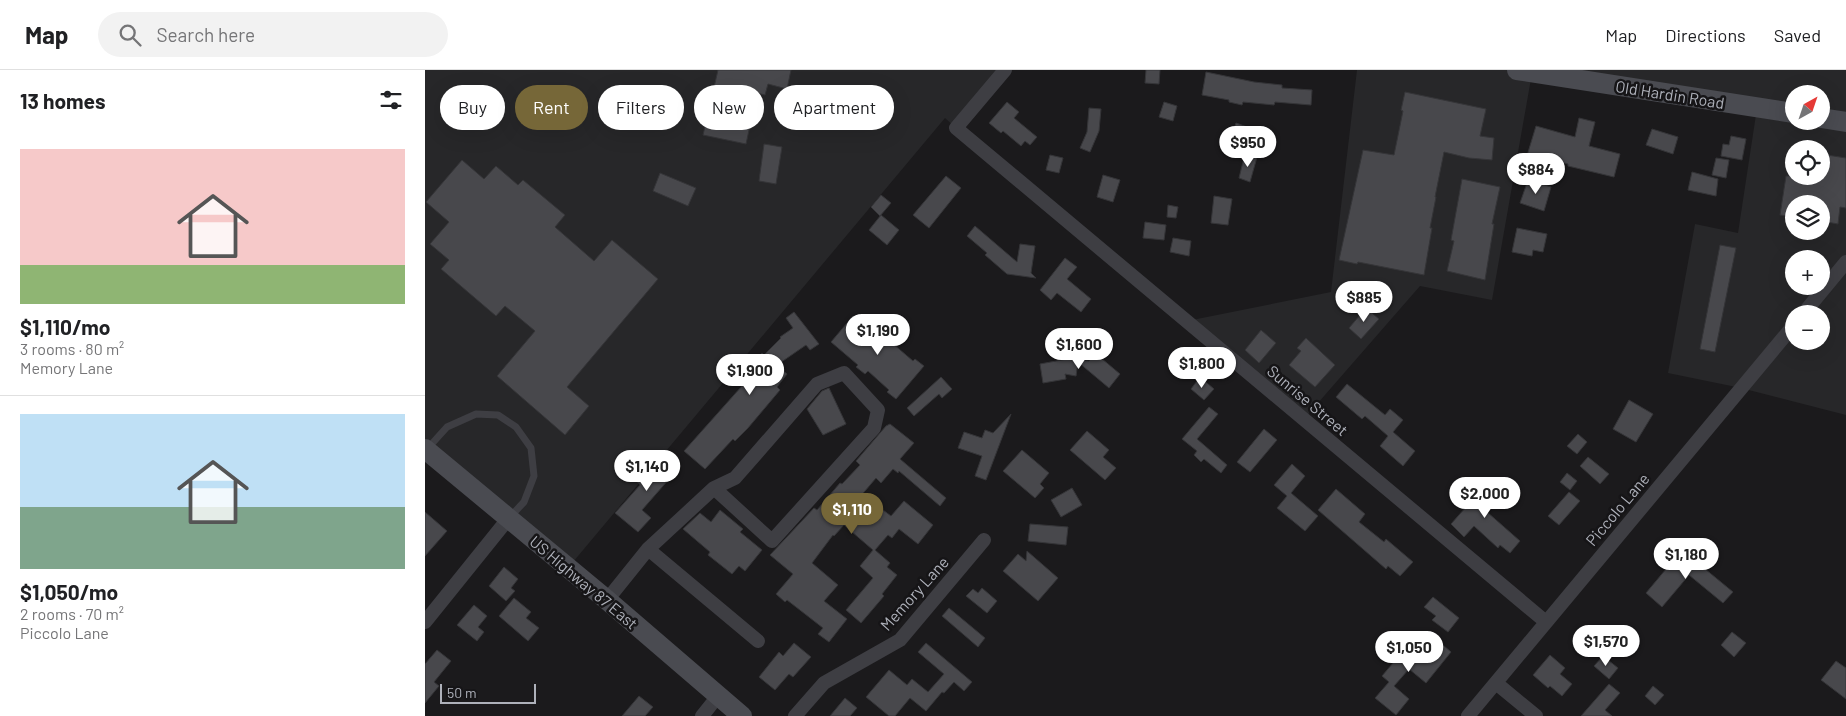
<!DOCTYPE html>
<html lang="en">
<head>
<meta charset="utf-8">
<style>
  :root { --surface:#fff; --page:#f2f2f2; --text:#202124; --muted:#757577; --line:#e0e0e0; --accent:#766738 }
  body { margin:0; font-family:Barlow,sans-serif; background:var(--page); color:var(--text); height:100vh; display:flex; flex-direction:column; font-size:19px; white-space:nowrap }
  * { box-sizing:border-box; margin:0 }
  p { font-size:16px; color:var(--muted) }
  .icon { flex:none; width:28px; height:28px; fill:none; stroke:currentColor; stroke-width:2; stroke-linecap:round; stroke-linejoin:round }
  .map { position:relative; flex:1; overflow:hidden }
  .panel { display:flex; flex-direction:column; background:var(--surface); width:425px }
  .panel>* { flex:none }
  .banner { position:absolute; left:15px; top:15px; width:475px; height:45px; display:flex; gap:10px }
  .needle { width:32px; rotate:40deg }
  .tools { position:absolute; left:1360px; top:15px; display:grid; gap:10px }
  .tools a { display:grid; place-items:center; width:45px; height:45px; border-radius:50%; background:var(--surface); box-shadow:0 5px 20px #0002; font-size:25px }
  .scale { position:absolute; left:15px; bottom:12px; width:96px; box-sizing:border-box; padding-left:5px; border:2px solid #aeb1ba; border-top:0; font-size:14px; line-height:18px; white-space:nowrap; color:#aeb1ba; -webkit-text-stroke:4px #161517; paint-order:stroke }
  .price { position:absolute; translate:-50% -42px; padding:0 11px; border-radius:18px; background:#fff; color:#222; font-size:16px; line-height:32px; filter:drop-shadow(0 1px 2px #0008) }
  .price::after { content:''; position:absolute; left:50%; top:30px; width:15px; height:11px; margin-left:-8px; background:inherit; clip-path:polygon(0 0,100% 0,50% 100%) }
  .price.current { background:var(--accent); color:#fff }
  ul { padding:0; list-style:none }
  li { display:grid; align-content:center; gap:10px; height:265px; padding:0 20px }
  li+li { border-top:1px solid var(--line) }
  li span { display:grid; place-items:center; height:155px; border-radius:0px; color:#555 }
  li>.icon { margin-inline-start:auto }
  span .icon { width:90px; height:90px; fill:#fffc; stroke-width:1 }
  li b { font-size:21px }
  h2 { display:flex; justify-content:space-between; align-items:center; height:60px; padding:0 20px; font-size:21px }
  .pill { padding:0 18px; border-radius:22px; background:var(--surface); box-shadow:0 5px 20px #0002; font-size:18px; line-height:45px }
  .pill.current { background:var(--accent); color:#fff }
  header { display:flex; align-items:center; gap:30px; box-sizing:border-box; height:70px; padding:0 25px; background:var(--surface); border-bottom:1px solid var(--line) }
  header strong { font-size:24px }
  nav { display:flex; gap:28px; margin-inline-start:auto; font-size:18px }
  .search { width:350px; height:45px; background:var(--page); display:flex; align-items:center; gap:12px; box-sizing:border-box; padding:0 18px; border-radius:28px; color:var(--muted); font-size:19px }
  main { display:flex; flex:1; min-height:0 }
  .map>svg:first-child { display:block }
  .built { fill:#272729; fill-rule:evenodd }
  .building { fill:#48484c; stroke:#353538 }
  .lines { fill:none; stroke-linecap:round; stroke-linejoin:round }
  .lane { stroke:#3e3e43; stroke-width:7 }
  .street { stroke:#3e3e43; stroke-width:14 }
  .secondary { stroke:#4a4b51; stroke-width:20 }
  .labels { text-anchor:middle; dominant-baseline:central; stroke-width:5; stroke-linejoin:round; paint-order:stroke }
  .street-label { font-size:16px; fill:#aeb1ba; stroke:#161517 }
</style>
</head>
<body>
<header>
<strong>Map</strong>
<div class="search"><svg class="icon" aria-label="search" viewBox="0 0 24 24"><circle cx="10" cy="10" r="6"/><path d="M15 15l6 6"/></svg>Search here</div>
<nav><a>Map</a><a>Directions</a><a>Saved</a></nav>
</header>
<main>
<section class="panel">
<h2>13 homes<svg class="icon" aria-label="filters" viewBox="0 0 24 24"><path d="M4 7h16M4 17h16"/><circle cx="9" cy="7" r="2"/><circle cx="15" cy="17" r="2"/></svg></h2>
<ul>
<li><span style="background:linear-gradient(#f6c9c9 75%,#8fb573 0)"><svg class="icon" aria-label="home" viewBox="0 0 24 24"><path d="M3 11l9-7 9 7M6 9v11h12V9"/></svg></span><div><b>$1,110/mo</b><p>3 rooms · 80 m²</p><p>Memory Lane</p></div></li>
<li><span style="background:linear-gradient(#bfe0f5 60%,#7fa58c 0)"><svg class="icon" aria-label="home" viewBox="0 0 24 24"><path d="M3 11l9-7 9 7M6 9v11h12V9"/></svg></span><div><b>$1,050/mo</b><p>2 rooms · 70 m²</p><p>Piccolo Lane</p></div></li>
</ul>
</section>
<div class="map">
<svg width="1421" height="646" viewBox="0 0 1421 646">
  <rect width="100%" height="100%" fill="#1b1a1c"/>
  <path class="built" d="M0 0H580L531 58 520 48 143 498 0 379Z
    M932 0H1421V345L1316 318 1243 303 1270 154 1313 163 1332 38 1107 3 1067 230 995 216 879 349 762 251 906 222ZM1369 24H1396V51H1369ZM1369 79H1396V106H1369ZM1369 134H1396V161H1369ZM1369 189H1396V216H1369ZM1369 244H1396V271H1369Z"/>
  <path class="building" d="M293 0H366L362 19 343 14 340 25 332 23 321 74 278 65Z
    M721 0H735L734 14 720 13Z
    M781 2 829 12 857 15V18L887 20 886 35 850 32 849 35 818 32 817 35 804 32V30L777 25Z
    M980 22 1061 39 1055 66 1069 68 1067 90 1044 88 1019 82 1010 127H1011L1005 158H1007L999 205 933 192 932 194 914 190 938 80 969 85 978 41 976 40Z
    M582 32 594 42 589 48 612 67 605 75 600 71 596 76 578 61 576 63 564 53Z
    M739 32 752 36 748 51 734 47Z
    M664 38 676 39 674 61 665 82 655 78 662 62Z
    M1154 48 1170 52 1164 76 1195 84 1189 107 1143 96V94L1122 89 1120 94 1101 89 1111 56 1150 67Z
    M811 53 825 58 818 79 804 74Z
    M1227 59 1253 67 1248 84 1221 75Z
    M1306 66 1321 69 1317 90 1296 86 1298 74 1304 75Z
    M339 74 357 77 351 114 334 111Z
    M820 84 832 87 825 112 814 108Z
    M1396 84 1421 88V138L1415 137 1413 154 1396 151V134H1369V147L1355 145 1361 106H1396Z
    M625 85 638 88 634 103 621 100Z
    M1291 88 1304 90 1301 108 1287 105Z
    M37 90 59 109 71 96 93 115 98 110 140 145 130 157 169 191 187 170 233 209 142 317 164 336 140 365 72 306 110 261 80 236 71 246 16 199 24 190 5 174 24 152 1 132Z
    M1267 102 1293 109 1291 126 1263 120Z
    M235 103 271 118 263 136 228 121Z
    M678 105 695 110 688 132 672 127Z
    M521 106 536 118 504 158 488 145Z
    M1037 109 1075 117 1067 154H1069L1060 210 1022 201 1029 171 1026 170Z
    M1103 110 1126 117 1119 141 1095 133Z
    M456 125 466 133 455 146 446 137Z
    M789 126 807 129 803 155 786 153Z
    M743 135 753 137 751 148 742 147Z
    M456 145 474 160 462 175 444 160Z
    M720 152 741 155 739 170 718 168Z
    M550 156 592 192 595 174 610 176 606 203 611 208 582 204 560 185 562 183 542 166Z
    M1092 158 1122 164 1118 182 1108 180 1107 186 1087 182Z
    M748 168 766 171 764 186 745 182Z
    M1295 175 1311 178 1290 282 1275 279Z
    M640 188 652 197 642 209 666 229 656 242 632 223 626 230 615 220Z
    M941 238 954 249 936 269 924 258Z
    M369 242 394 274 385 280 381 275 352 295 362 304 352 317 355 320 323 358 310 371 308 369 280 399 259 381 325 307 320 303 337 283 339 285 356 268 355 267 368 258 361 248Z
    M428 246 455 269 461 261 471 268 467 273 488 291 490 289 499 296 471 329 462 322 464 320 443 301 440 304 431 297 433 295 406 272Z
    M836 260 851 273 834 293 820 280Z
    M881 268 910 295 890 317 864 295 876 281 872 278Z
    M670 283 695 304 684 318 653 292 651 306 640 304 641 309 618 313 615 294 642 289 664 291Z
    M516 307 527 319 517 328 514 324 489 346 482 338Z
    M775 307 789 319 779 330 766 319Z
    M922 314 960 345 965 339 978 350 968 362 990 381 978 396 955 376 963 366 940 346 937 349 911 327Z
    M404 318 421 354 398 365 382 339 397 321Z
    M1204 330 1228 344 1211 372 1188 359Z
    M784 337 793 344 772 369 802 395 796 403 779 389 776 392 769 385 772 381 757 369Z
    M586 344 561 410 550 406 557 386 533 378 539 362 557 368 560 360 568 363Z
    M465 354 489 373 475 389 521 428 515 436 474 401 473 403 468 399 456 413 451 408 434 428 450 441 454 437 466 446 479 431 508 455 493 474 474 459 467 468 463 465 450 480 465 493 462 497 472 505 457 524 459 526 436 553 421 540 448 508 435 496 448 480 419 455 409 466 408 465 387 493 413 515 399 531 422 549 404 572 393 564 398 558 362 530 360 532 351 524 368 504 345 485 389 438 392 440 415 413 417 414 435 395 431 391 461 356Z
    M839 359 852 370 825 402 812 392Z
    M662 361 684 380 678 387 691 398 680 410 645 380Z
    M1153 364 1162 372 1152 384 1142 376Z
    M597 380 624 403 615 414 619 418 610 428 578 401Z
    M249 386 252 400 217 440 226 448 213 462 190 443 215 415 212 412 231 390Z
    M1163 387 1184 404 1175 414 1155 396Z
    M867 394 880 406 866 423 893 446 880 461 852 438 862 426 849 415Z
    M1142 403 1152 411 1145 420 1135 412Z
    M1064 411 1078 423 1062 442 1095 471 1085 483 1075 475 1073 478 1049 456 1039 467 1026 454Z
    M647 418 657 435 636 447 626 430Z
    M911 419 940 444 934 452 959 472 961 469 988 492 975 506 963 496 961 499 893 440Z
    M1144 422 1155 431 1134 455 1123 446Z
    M295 440 318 459 315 462 337 480 320 501 314 496 307 504 283 485 285 482 258 459 275 443 286 452Z
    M0 442 22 461 0 486Z
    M605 454 643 457 641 475 603 471Z
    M1257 480 1308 522 1298 533 1264 505 1237 537 1221 523Z
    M602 481 633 508 613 531 578 501 593 484 601 491Z
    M79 497 93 509 86 518 90 521 81 531 64 516Z
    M557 518 572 531 562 543 541 526 548 519 553 523Z
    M1008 527 1034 548 1023 562 1007 550 1011 546 999 537Z
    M89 528 106 542 101 548 114 558 103 571 74 546Z
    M49 535 62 546 53 557 59 562 52 571 32 555Z
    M524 538 560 568 553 577 517 546Z
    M1307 562 1321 573 1309 587 1296 575Z
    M369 573 386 587 368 607 364 604 350 620 334 607 354 582 358 586Z
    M501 573 547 612 539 621 529 612 519 623 517 622 501 641 485 628 470 646H464L441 627 464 600 482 615 487 609 503 622 519 604 493 582Z
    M974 575 991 589 1003 575 1012 582 1018 575 1026 582 1001 613 984 599 969 616 984 629 971 645 950 628 964 612 957 606 968 593 963 589Z
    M12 580 26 591 9 612 14 616 0 633V594Z
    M1125 585 1140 598 1135 604 1147 614 1137 626 1125 616 1123 618 1108 605Z
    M1178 586 1193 598 1184 609 1169 596Z
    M1411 591 1421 598V629L1396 610Z
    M1184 614 1195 623 1180 640 1187 646H1156Z
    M1228 616 1239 625 1230 635 1220 626Z
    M214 626 228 637 220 646H197Z
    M420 628 432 638 425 646H405Z"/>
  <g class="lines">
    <path class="lane" d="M3 378 22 357 51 344 73 345 91 357 106 378 109 406 99 432 85 447"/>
    <path class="street" d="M580 0 531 58 1121 552
      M1378 244 1421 192
      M223 479 333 571
      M182 530 223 479 289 418 310 408 392 314 419 303 453 340 449 358 347 471 289 418
      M0 552 83 449
      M1071 613 1111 646
      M277 646 293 626
      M370 646 399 613 475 570 559 470
      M1043 646 1369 255"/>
    <path class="secondary" d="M1092 0 1369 43
      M1396 48 1421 52
      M0 379 182 530 317 646"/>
  </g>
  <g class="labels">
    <g class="street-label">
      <text transform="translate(1245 24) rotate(9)">Old Hardin Road</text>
      <text transform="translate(883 330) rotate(40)">Sunrise Street</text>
      <text transform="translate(1192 439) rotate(-50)">Piccolo Lane</text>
      <text transform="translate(159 512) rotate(40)">US Highway 87 East</text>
      <text transform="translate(489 523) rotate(-48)">Memory Lane</text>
    </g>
  </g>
</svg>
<div class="tools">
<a><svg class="needle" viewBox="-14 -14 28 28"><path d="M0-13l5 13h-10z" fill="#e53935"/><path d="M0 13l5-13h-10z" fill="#757577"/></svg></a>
<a><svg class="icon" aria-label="locate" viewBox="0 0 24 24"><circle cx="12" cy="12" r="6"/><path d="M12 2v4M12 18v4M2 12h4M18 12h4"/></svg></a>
<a><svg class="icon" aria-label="layers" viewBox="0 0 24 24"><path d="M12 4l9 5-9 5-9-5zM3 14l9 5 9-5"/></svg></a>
<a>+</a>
<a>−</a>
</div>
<div class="scale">50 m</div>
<b class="price" style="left:823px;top:98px">$950</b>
<b class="price" style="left:1111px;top:125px">$884</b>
<b class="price" style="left:939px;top:253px">$885</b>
<b class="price" style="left:453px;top:286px">$1,190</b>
<b class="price" style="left:654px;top:300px">$1,600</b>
<b class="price" style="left:777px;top:319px">$1,800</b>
<b class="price" style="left:325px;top:326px">$1,900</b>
<b class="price" style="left:222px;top:422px">$1,140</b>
<b class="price" style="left:1060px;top:449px">$2,000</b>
<b class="price current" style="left:427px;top:465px">$1,110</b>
<b class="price" style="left:1261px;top:510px">$1,180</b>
<b class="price" style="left:1181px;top:597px">$1,570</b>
<b class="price" style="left:984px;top:603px">$1,050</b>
<div class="banner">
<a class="pill">Buy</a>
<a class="pill current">Rent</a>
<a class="pill">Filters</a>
<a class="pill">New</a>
<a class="pill">Apartment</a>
</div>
</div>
</main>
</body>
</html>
